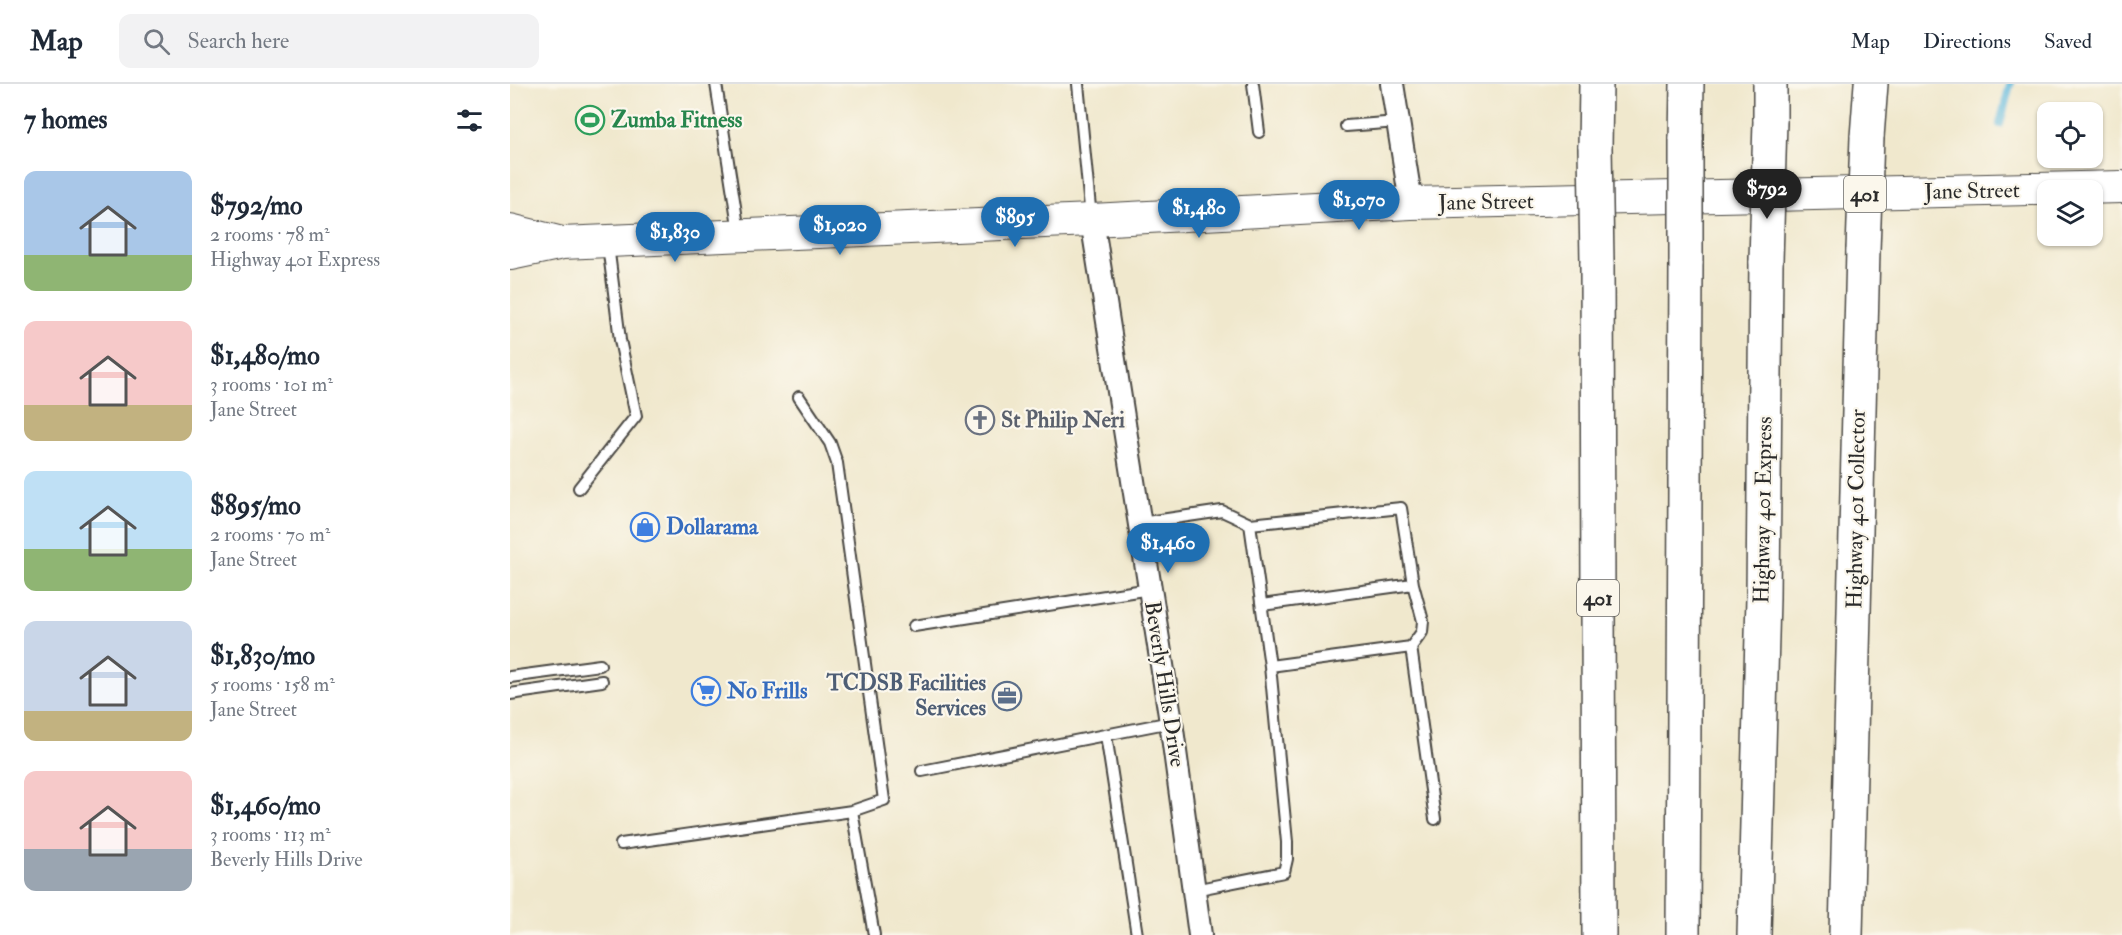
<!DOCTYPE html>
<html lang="en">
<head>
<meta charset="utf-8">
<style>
  :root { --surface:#fff; --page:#f2f2f3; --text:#1f2937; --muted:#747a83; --line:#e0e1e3; --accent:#1f6fb2 }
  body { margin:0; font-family:"IM FELL Double Pica",serif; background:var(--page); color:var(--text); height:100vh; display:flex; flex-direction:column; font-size:22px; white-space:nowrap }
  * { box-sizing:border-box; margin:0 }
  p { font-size:20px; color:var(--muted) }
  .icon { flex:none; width:33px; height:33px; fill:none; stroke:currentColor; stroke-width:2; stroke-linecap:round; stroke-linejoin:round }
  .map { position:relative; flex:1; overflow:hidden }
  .details { display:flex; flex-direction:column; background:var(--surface); width:510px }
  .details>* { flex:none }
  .controls { position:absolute; left:1527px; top:18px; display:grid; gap:12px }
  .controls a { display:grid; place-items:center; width:66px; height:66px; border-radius:12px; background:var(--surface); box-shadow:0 2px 4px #0004; font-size:30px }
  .price { position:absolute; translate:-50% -51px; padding:0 14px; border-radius:21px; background:var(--accent); color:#fff; font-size:20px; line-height:39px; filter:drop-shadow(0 2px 3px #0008) }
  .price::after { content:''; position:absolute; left:50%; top:36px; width:18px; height:14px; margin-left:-9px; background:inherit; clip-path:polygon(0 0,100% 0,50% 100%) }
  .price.on { background:#222; color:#fff }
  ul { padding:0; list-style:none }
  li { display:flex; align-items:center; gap:18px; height:150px; padding:0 24px }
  li span { display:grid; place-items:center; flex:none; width:168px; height:120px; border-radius:12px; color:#555 }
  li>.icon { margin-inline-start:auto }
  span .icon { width:72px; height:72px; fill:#fffc; stroke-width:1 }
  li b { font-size:26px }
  h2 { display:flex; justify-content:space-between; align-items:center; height:72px; padding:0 24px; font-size:26px }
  header { display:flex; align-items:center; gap:36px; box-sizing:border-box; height:84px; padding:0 30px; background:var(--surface); border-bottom:2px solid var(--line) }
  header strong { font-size:28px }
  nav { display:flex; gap:33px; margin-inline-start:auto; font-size:21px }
  .search { width:420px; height:54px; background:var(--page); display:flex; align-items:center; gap:15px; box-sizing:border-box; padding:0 21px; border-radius:12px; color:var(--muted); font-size:22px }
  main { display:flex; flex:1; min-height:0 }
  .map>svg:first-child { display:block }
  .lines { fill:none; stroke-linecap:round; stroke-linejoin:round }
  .stream { stroke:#5fb8dc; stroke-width:8 }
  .lane-casing { stroke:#494743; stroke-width:14 }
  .street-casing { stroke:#494743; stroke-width:26 }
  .secondary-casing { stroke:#494743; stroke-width:34 }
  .highway-casing { stroke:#494743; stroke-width:36 }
  .lane { stroke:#fff; stroke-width:10 }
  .street { stroke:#fff; stroke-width:22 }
  .secondary { stroke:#fff; stroke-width:32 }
  .highway { stroke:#fff; stroke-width:33 }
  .highway-bridge-casing { stroke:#494743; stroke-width:36; stroke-linecap:butt }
  .highway-bridge { stroke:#fff; stroke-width:33 }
  .labels { text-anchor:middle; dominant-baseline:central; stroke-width:4.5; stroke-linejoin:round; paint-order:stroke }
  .shield { fill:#fbf7ec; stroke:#696865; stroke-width:1.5 }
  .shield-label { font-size:21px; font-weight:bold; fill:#2b2b2b }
  .leisure-label { font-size:22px; font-weight:bold; fill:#27864d; stroke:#fbf7ec; text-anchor:start }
  .street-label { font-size:22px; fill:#2b2b2b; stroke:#fbf7ec }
  .worship-label { font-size:22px; font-weight:bold; fill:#5b616d; stroke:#fbf7ec; text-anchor:start }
  .shop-label { font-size:22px; font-weight:bold; fill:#366cbe; stroke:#fbf7ec; text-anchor:start }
  .service-label { font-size:22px; font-weight:bold; fill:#4e5e75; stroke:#fbf7ec; text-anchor:end }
</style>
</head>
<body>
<header>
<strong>Map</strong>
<div class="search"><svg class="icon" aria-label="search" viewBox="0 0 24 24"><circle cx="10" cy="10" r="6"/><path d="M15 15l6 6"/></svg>Search here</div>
<nav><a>Map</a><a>Directions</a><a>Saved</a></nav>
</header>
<main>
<section class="details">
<h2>7 homes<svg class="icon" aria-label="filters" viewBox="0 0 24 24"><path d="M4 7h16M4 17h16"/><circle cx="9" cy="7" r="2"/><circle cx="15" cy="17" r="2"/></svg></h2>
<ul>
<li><span style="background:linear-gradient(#a9c7e8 70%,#8fb573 0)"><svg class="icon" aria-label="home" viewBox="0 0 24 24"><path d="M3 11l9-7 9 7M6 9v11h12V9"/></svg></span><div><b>$792/mo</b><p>2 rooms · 78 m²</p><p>Highway 401 Express</p></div></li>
<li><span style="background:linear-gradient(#f6c9c9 70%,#c2b280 0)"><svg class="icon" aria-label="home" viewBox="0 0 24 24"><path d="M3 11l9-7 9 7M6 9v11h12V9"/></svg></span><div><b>$1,480/mo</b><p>3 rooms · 101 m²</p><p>Jane Street</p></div></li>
<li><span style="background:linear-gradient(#bfe0f5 65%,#8fb573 0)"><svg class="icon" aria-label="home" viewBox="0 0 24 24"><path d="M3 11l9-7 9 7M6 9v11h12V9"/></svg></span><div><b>$895/mo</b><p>2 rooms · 70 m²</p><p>Jane Street</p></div></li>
<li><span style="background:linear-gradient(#c9d6e8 75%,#c2b280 0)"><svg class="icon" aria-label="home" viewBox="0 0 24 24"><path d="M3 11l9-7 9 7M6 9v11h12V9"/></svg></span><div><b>$1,830/mo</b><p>5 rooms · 158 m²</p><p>Jane Street</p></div></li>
<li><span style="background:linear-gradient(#f6c9c9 65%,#9aa5b1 0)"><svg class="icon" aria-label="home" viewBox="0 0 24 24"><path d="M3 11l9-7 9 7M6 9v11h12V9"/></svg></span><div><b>$1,460/mo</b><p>3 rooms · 113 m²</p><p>Beverly Hills Drive</p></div></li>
</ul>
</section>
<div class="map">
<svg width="1612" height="851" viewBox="0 0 1612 851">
  <rect width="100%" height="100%" fill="#fbf7ec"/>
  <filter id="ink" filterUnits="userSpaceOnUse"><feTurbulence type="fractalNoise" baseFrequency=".0167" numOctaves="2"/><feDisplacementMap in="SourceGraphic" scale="12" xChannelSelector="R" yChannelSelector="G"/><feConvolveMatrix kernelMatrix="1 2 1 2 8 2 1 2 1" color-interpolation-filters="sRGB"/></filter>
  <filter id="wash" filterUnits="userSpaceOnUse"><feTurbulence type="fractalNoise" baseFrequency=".008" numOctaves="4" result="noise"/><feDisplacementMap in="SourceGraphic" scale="24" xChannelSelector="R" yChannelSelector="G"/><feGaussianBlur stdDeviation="1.35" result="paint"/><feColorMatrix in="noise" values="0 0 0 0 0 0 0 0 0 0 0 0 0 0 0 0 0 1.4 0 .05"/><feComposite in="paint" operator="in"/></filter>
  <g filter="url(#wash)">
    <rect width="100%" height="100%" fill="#f0e8cd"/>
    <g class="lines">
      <path class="stream" d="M1490 40 1500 0"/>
    </g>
  </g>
  <g filter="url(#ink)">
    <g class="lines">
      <g class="lane-casing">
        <path id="lane" d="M206 0 229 148
          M568 0 581 134
          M743 0 749 48
          M836 42 888 38
          M289 313 320 359 327 379 374 716 342 727 364 851
          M69 404 126 332 110 256 98 161
          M630 439 712 427 740 440
          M752 521 903 500
          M404 542 640 505
          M760 582 740 440 891 424 903 500 913 537 912 548 901 563
          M0 593 90 581
          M0 610 92 597
          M596 651 627 851
          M412 687 661 638
          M111 760 342 727
          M684 806 774 788 777 775V758L760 582 901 563 925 735"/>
      </g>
      <g class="street-casing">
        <path id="street" d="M882 0 901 119
          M582 136 661 638 690 851"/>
      </g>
      <g class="secondary-casing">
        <path id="secondary" d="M0 146 48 158
          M0 170 52 159 582 136 901 119 1612 103"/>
      </g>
      <g class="highway-casing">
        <path id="highway" d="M1260 37V0
          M1357 53 1361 0
          M1176 56 1177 0
          M1085 63 1086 0
          M1087 178 1089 851
          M1173 851 1176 178
          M1244 851 1253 514 1256 177
          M1336 851 1353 166"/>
      </g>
      <use href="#lane" class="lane"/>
      <use href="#street" class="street"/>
      <use href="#secondary" class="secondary"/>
      <use href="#highway" class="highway"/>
      <g class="highway-bridge-casing">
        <path id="highway-bridge" d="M1176 56V178
          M1085 63 1087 178
          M1353 166 1357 53
          M1256 177 1260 37"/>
      </g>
      <use href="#highway-bridge" class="highway-bridge"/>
    </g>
  </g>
  <defs>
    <g id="stadium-ring" transform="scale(1.5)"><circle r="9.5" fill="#fbf7ec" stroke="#2e9e5b" stroke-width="1.5"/><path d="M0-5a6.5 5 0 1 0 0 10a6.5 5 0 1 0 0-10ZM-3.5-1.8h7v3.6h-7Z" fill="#2e9e5b"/></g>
    <g id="church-ring" transform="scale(1.5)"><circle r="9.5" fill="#fbf7ec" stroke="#6b7280" stroke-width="1.5"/><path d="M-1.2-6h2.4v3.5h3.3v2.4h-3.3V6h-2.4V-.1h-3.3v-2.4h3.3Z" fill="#6b7280"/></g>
    <g id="shop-ring" transform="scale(1.5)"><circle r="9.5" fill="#fbf7ec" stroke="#3f7fe0" stroke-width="1.5"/><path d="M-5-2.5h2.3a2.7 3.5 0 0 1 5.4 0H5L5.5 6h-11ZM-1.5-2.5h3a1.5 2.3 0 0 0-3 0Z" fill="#3f7fe0"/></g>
    <g id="supermarket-ring" transform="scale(1.5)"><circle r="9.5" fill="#fbf7ec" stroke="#3f7fe0" stroke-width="1.5"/><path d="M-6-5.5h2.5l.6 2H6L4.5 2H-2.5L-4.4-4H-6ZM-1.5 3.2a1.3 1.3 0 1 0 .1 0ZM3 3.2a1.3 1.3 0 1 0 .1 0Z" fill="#3f7fe0"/></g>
    <g id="office-ring" transform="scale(1.5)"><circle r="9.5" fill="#fbf7ec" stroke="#5c6f8a" stroke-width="1.5"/><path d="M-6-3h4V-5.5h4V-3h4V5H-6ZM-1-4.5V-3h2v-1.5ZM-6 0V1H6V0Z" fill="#5c6f8a"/></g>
  </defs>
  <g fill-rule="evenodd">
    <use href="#stadium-ring" x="80" y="36"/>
    <use href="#church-ring" x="470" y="336"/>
    <use href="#shop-ring" x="135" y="443"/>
    <use href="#supermarket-ring" x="196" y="607"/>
    <use href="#office-ring" x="497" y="612"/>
  </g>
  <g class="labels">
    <g class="shield">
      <rect x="1334" y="92" width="42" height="36" rx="4.5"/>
      <rect x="1067" y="496" width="42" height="36" rx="4.5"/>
    </g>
    <g class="shield-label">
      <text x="1355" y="110">401</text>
      <text x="1088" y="514">401</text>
    </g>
    <g class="leisure-label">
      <text x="101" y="36">Zumba Fitness</text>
    </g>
    <g class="street-label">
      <text transform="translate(1462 107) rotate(-1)">Jane Street</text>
      <text transform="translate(976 118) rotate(-1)">Jane Street</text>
      <text transform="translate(1346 425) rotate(-89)">Highway 401 Collector</text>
      <text transform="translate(1253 426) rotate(-89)">Highway 401 Express</text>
      <text transform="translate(655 600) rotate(81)">Beverly Hills Drive</text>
    </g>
    <g class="worship-label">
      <text x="491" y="336">St Philip Neri</text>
    </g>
    <g class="shop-label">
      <text x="156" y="443">Dollarama</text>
      <text x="217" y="607">No Frills</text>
    </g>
    <g class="service-label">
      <text x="476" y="599">TCDSB Facilities<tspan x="476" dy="25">Services</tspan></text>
    </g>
  </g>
</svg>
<div class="controls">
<a><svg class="icon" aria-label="locate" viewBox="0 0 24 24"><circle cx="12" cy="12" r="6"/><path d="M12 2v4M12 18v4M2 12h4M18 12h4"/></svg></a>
<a><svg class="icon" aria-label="layers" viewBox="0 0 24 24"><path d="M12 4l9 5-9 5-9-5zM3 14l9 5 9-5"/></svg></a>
</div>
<b class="price on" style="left:1257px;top:136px">$792</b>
<b class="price" style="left:849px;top:147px">$1,070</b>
<b class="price" style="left:689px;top:155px">$1,480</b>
<b class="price" style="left:505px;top:164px">$895</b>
<b class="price" style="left:330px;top:172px">$1,020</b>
<b class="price" style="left:165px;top:179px">$1,830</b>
<b class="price" style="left:658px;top:490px">$1,460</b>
</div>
</main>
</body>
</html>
